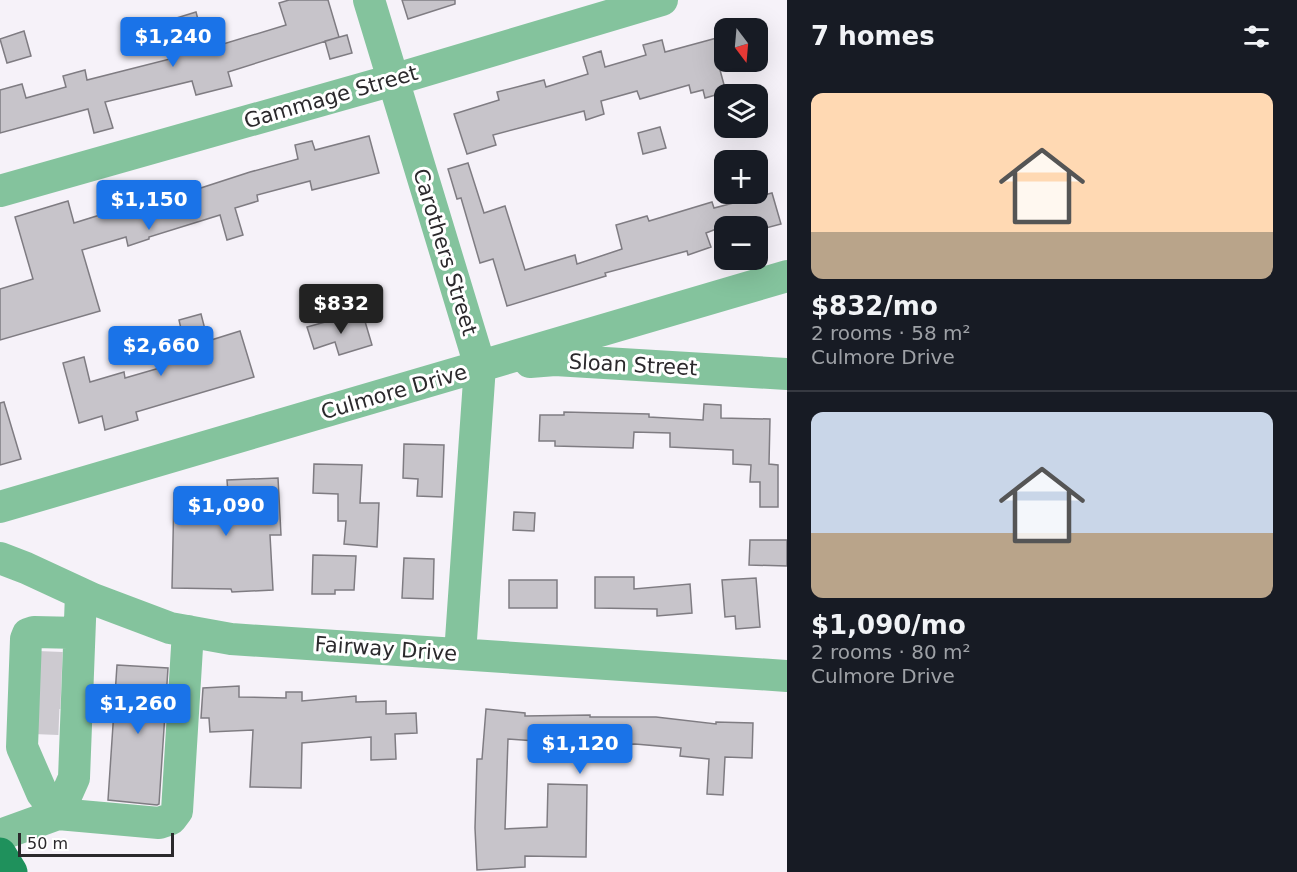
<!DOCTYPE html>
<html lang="en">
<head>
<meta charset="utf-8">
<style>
  :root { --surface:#171b24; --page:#242831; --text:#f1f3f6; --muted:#9ea1a6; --line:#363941; --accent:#1a73e8 }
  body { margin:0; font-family:"DejaVu Sans",sans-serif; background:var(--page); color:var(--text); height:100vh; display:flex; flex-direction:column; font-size:22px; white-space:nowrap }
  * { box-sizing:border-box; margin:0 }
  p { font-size:20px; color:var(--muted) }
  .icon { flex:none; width:33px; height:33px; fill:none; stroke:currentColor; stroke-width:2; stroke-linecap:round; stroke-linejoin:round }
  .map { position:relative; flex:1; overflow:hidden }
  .drawer { display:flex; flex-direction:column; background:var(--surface); width:510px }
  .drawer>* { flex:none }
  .needle { width:39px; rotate:164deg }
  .tools { position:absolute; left:714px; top:18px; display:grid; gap:12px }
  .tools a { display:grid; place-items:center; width:54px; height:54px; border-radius:12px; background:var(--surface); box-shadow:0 6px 24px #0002; font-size:30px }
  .scale { position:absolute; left:18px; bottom:15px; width:156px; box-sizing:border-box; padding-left:6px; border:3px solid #2b292c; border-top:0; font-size:16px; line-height:21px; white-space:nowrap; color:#2b292c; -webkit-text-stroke:4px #fff; paint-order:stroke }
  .price { position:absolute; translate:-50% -51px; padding:0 14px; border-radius:6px; background:var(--accent); color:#fff; font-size:20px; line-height:39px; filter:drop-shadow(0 2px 3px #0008) }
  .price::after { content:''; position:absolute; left:50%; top:36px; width:18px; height:14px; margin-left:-9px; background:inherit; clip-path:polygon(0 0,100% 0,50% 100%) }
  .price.on { background:#222; color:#fff }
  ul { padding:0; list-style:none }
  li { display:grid; align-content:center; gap:12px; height:318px; padding:0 24px }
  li+li { border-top:2px solid var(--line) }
  li span { display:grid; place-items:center; height:186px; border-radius:12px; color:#555 }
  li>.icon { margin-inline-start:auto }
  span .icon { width:108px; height:108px; fill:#fffc; stroke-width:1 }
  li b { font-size:26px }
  h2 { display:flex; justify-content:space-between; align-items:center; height:72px; padding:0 24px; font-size:26px }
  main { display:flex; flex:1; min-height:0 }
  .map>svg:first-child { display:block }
  .building { fill:#c7c4ca; stroke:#7f7c82; stroke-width:1.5 }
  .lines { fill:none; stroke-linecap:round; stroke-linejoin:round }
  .minor-tunnel { stroke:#cdcad0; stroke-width:32; stroke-dasharray:32 16; stroke-linecap:butt }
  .minor { stroke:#84c39d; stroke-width:32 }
  .major { stroke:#1f915c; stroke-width:33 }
  .labels { text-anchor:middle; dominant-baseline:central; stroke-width:6; stroke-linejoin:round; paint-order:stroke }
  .street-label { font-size:21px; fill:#2b292c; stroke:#fff }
</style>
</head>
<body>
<main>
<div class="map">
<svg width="787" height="872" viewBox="0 0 787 872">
  <rect width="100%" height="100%" fill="#f6f2f9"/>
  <path class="building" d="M289 0H328L339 37 228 72 232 86 196 95 192 81 105 102 113 128 94 133 88 109 0 133V90L22 84 26 98 66 87 63 76 85 70 87 80 170 59 165 37 174 35 170 20 196 12 205 46 220 42V45L286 25 279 3Z
    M402 0H455V4L408 19Z
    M24 31 31 56 7 63 0 39Z
    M347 35 352 53 330 59 325 41Z
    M724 36V57L717 59 726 92 705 98 703 90 691 93 689 85 640 99 637 91 601 101 604 114 586 120 584 111 493 135 496 145 467 154 454 114 499 100 497 92 544 80 546 87 588 74 583 57 601 51 605 67 646 55 643 45 662 40 665 52Z
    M660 127 666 148 643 154 638 133Z
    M369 136 379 173 312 190 310 181 257 195 258 201 235 208 243 235 227 240 220 215 149 237V239L128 246 126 237 82 250 100 311 0 340V289L33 279 15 217 68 201 74 223 174 192 176 196 250 172 298 159 295 145 312 141 315 150Z
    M468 163 484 213 505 206 525 270 575 255 577 264 622 249 616 225 647 216 649 221 712 202 714 208 772 193 781 224 758 230V226H743L741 222 724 226 706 233 711 247 688 255 687 251 605 273 606 276 507 306 493 259 480 263 461 198 457 199 448 169Z
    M201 314 208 341 240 331 254 377 136 412 138 420 105 430 102 416 79 423 63 363 84 357 90 382 124 372 125 378 163 367 159 353 185 346 179 320Z
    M347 316 349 322 364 318 372 345 339 355 335 342 314 349 307 327Z
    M4 402 21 459 0 465V403Z
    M704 404 721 405V418L770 419 769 464 778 465V507H760V482H750L751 465 733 464V450L670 447V433L634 432 633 448 555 446V441H539L540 415H564V412L649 414V417L703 420Z
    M404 444 444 445 442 497 417 496 418 479 403 478Z
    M314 464 362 465 360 503H379L377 547 344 544 346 521H338V494L313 493Z
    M278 478 281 535H270L273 590 232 592 231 589 172 588 174 493 228 494 227 480Z
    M514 512 535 513 534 531 513 530Z
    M750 540H787V566L749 565Z
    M313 555 356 556 354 590H335V594H312Z
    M404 558 434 559 433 599 402 598Z
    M595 577H634V589L690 584 692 613 657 616V609L595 608Z
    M756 578 760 627 736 629 735 616 725 617 722 580Z
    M509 580H557V608H509Z
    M117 665 168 668 159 804 157 805 108 800Z
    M239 686V697L286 698V692H302V701L356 696V702L386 701V714L416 713 417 733 395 734 396 759 371 760V737L302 743 301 788 250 787 253 730 210 732 209 718H201L203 688Z
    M486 709 525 713V716L590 715V717H656L716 724V722L753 723 752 758 725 757 723 795 707 794 709 759 680 756 681 748 635 744 550 747V742L508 739 505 829 547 827 548 784 587 785 586 857 525 856V867L477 870 475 828 477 759H482Z"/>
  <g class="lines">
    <path class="minor-tunnel" d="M37 667 62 668
      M36 692 61 693
      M34 718 59 719"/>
    <path class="minor" d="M369 0 480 366 460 654
      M0 191 393 80 662 0
      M530 362 555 360 787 374
      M0 507 787 276
      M0 558 26 568 93 599 170 628 231 639 787 676
      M79 633 34 632 28 634 26 639 22 747 42 793 58 814 74 778 81 594
      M0 835 58 814 159 823 171 819 177 811 188 631"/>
    <path class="major" d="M0 854 11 872"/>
  </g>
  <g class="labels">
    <g class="street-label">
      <text transform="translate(331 97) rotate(-16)">Gammage Street</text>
      <text transform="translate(445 252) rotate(73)">Carothers Street</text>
      <text transform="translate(633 365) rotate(3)">Sloan Street</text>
      <text transform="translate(394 392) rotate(-16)">Culmore Drive</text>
      <text transform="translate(386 649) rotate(4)">Fairway Drive</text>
    </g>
  </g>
</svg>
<div class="tools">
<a><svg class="needle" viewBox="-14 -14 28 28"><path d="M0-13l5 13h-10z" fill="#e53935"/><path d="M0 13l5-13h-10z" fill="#9ea1a6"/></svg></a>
<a><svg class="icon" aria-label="layers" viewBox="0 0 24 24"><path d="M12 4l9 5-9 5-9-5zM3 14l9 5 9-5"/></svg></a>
<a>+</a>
<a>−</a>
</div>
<div class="scale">50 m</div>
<b class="price" style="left:173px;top:68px">$1,240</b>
<b class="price" style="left:149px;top:231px">$1,150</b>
<b class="price on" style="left:341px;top:335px">$832</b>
<b class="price" style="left:161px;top:377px">$2,660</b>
<b class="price" style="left:226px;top:537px">$1,090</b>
<b class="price" style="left:138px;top:735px">$1,260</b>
<b class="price" style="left:580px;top:775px">$1,120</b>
</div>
<section class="drawer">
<h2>7 homes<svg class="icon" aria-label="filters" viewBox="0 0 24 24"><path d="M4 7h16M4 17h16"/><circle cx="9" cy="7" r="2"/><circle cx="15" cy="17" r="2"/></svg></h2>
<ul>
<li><span style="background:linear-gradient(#ffd9b3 75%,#b9a48a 0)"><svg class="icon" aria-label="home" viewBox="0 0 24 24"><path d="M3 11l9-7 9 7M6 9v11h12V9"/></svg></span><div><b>$832/mo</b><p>2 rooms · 58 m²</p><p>Culmore Drive</p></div></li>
<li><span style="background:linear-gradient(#c9d6e8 65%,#b9a48a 0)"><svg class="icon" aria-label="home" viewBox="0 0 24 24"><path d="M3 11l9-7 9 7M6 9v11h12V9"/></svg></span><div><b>$1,090/mo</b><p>2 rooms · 80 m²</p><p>Culmore Drive</p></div></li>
</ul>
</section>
</main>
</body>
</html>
